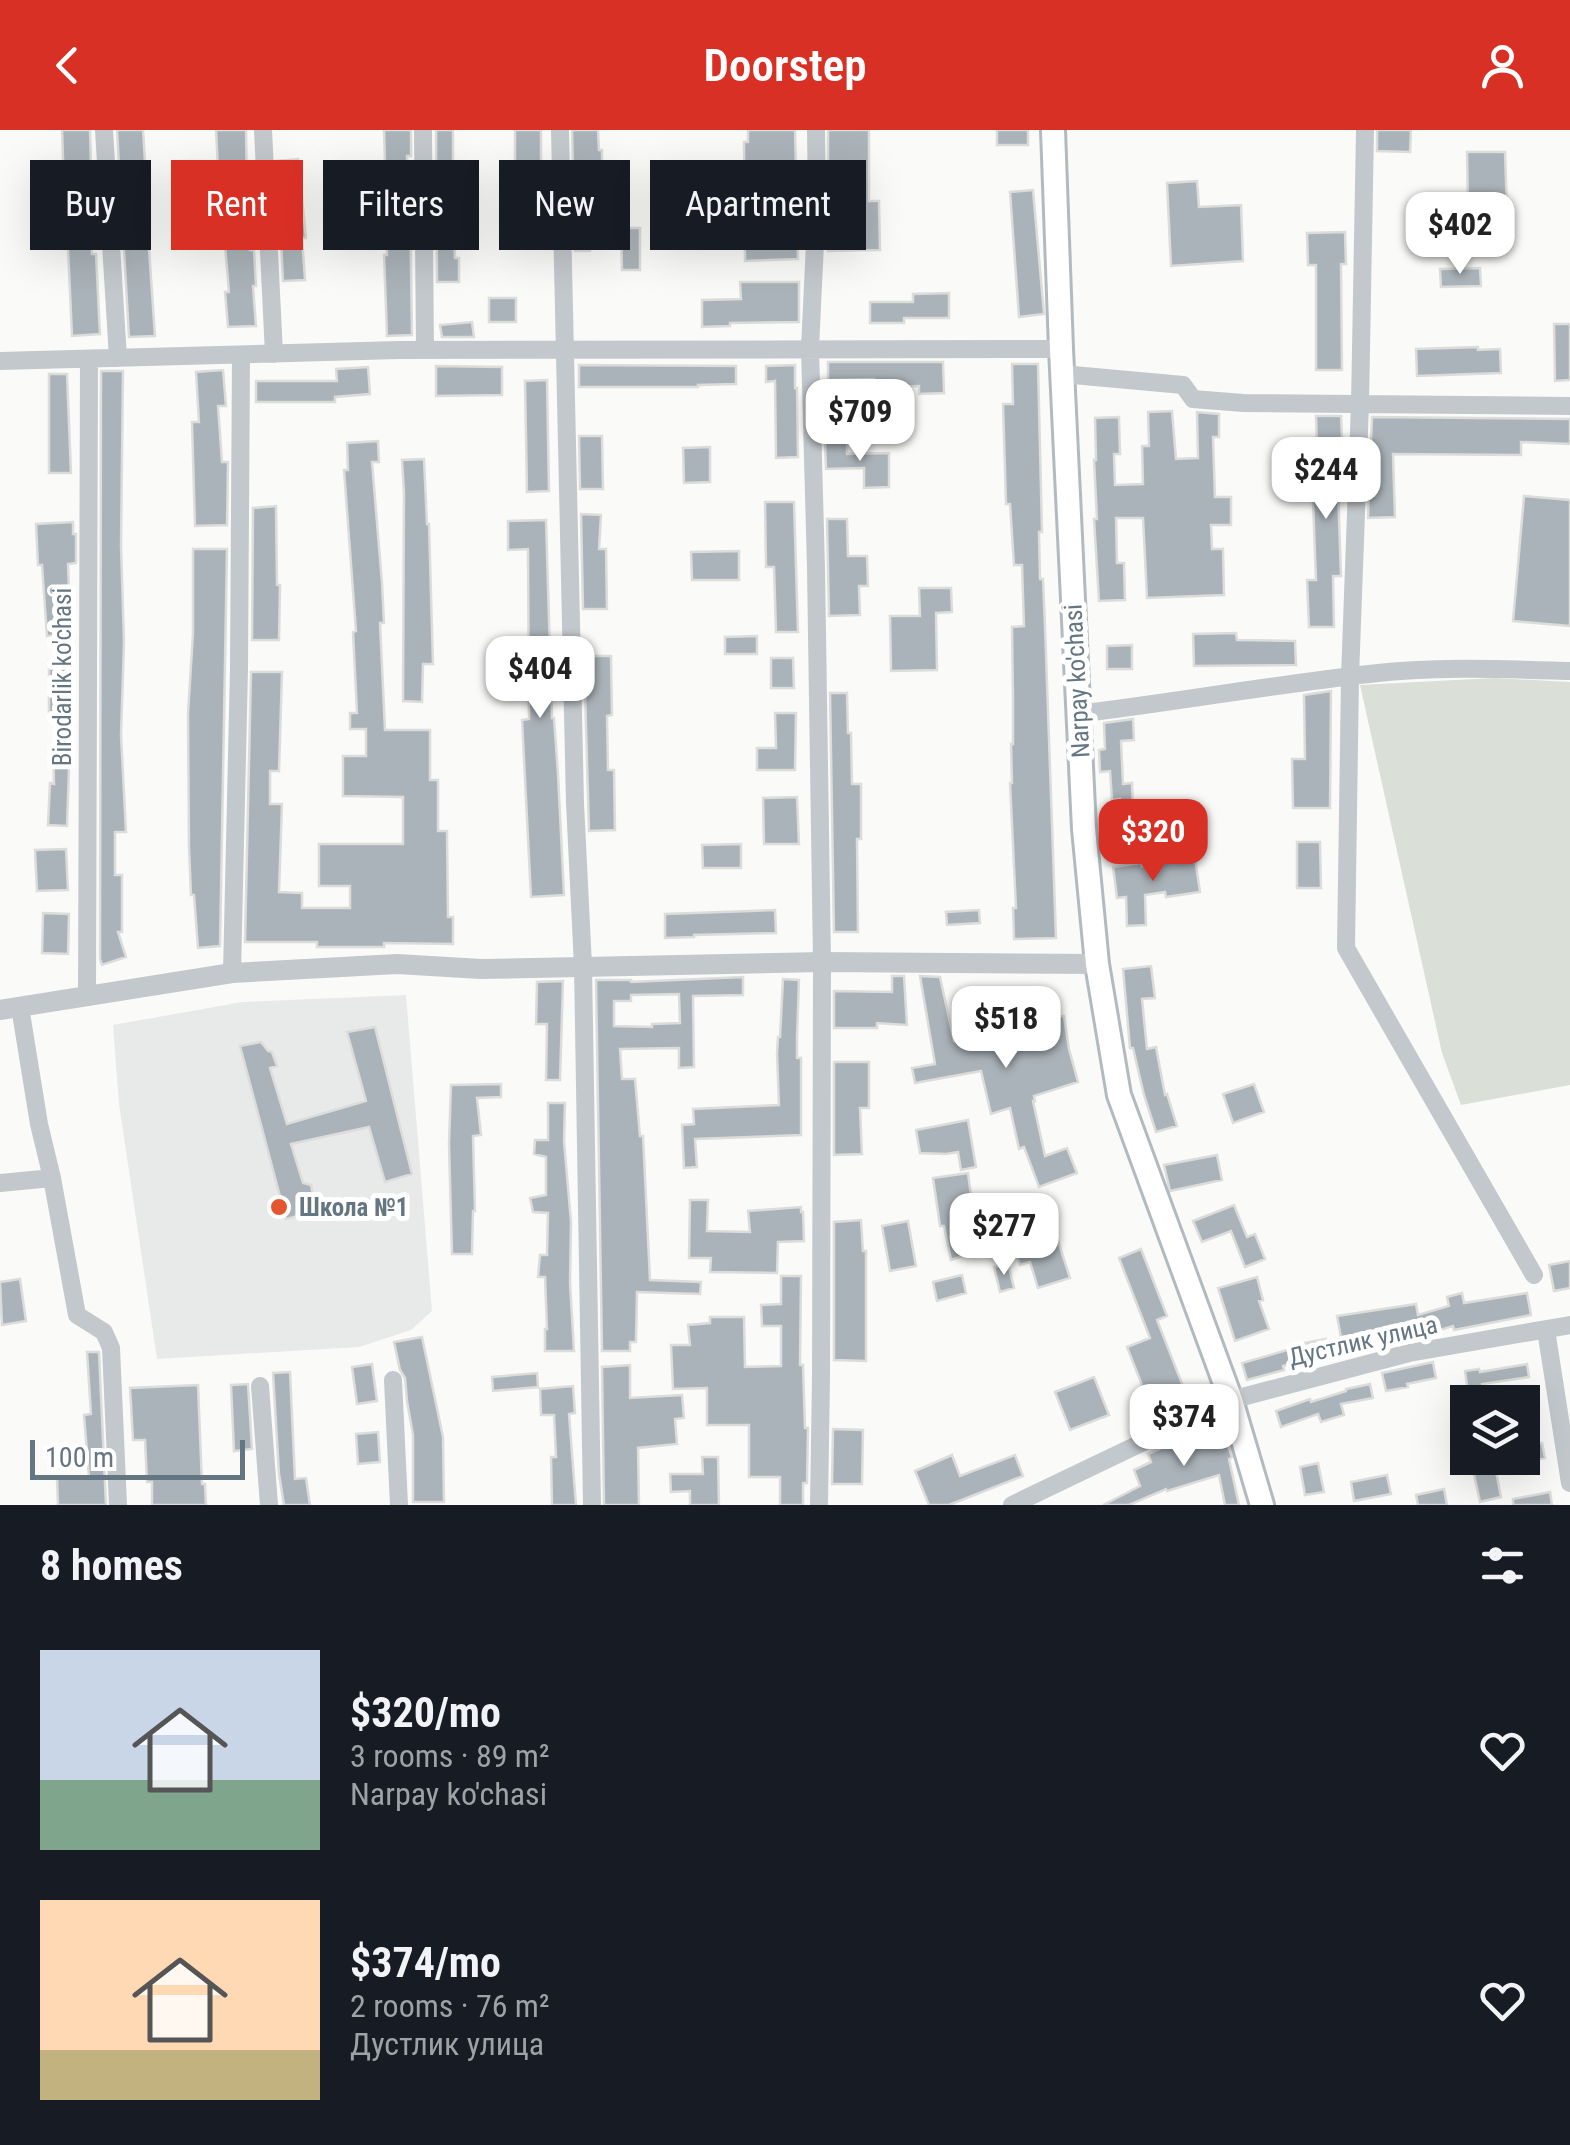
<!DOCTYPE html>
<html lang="en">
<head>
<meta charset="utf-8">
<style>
  :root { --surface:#171b24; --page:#242831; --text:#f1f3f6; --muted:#9ea1a6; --accent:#d93025 }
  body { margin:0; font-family:"Roboto Condensed",sans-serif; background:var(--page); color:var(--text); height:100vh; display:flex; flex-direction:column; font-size:38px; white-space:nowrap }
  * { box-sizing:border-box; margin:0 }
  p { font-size:32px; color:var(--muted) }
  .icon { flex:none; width:55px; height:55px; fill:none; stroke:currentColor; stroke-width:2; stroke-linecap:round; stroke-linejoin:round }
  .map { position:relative; height:1375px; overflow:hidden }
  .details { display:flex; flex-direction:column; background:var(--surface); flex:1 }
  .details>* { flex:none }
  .top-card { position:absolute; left:30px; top:30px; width:1000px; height:90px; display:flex; gap:20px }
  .fabs { position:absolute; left:1450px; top:1255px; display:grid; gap:20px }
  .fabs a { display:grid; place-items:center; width:90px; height:90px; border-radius:0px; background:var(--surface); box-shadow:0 10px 40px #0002; font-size:50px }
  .scale { position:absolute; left:30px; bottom:25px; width:215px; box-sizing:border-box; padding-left:10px; border:5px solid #657683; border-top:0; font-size:28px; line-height:35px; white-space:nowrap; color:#657683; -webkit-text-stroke:8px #fff; paint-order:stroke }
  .price { position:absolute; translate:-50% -85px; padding:0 22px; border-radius:20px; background:#fff; color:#222; font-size:32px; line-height:65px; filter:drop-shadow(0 2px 5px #0008) }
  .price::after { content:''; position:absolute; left:50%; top:60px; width:30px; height:22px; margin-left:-15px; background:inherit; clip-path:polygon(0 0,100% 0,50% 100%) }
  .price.active { background:var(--accent); color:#fff }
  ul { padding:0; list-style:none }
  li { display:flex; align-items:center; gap:30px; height:250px; padding:0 40px }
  li span { display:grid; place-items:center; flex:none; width:280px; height:200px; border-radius:0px; color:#555 }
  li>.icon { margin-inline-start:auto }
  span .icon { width:120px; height:120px; fill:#fffc; stroke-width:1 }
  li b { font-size:42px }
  h2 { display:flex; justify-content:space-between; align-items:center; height:120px; padding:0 40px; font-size:42px }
  .chip { padding:0 35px; border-radius:0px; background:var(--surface); box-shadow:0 10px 40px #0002; font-size:35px; line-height:90px }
  .chip.active { background:var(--accent); color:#fff }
  header { display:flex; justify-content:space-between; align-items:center; height:130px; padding:0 40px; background:var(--accent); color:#fff; font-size:45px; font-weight:600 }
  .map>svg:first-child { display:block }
  .built { fill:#e8e9e9 }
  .green { fill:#dadfd7 }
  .building { fill:#aab3b9; stroke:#dcdcda; stroke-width:2.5; fill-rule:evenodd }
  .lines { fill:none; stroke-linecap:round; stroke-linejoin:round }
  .secondary-casing { stroke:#b3babf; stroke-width:28 }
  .minor { stroke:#c3c8cc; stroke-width:18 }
  .tertiary { stroke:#c3c8cc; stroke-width:20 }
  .secondary { stroke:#fff; stroke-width:22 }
  .poi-dot { fill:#e4572e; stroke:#fff; stroke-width:4 }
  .labels { text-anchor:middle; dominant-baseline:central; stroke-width:10; stroke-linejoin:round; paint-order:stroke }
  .street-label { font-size:25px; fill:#657683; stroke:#fff }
  .poi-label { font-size:25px; font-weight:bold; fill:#657683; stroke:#fff; text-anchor:start }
</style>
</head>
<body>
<header><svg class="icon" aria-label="back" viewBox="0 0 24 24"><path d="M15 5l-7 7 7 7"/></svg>Doorstep<svg class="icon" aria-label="person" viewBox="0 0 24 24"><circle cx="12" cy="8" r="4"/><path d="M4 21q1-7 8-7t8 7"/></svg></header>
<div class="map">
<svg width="1570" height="1375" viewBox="0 0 1570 1375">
  <rect width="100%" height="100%" fill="#fafaf8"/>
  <path class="built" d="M406 865 432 1181 411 1200 359 1217 157 1229 119 974 113 895 242 872Z"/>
  <path class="green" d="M1494 548 1570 552V955L1461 975 1442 923 1360 555Z"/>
  <path class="building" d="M62 0H90L92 75 89 76 92 124H96L100 204 72 206 68 119H64L61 83H65Z
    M117 0H143L145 32H143L155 206 129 207Z
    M216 0H246L247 69 250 120H254L256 156H253L256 196 228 197 225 162H229L225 116H222Z
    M384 0H411V26H407L408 61H410L412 205 387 206 384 125H387L386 72H383L381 32H385Z
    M436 0H453V32H460V56H456V84H454L455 128H459V152H437Z
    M515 0H541V85L515 86Z
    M572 0H598L599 20H602V49L589 50 590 121H575Z
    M748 0H795L798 129 745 131 744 12H748Z
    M828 0H869V71H879L880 120 828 121Z
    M997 0H1028V15H997Z
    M1377 0H1411L1410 22 1377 21Z
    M1467 22H1505L1507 79 1468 80Z
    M298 29 306 108H302L305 150 283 151 277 31Z
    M1197 51 1199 77 1241 75 1243 131 1171 136 1167 53Z
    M1033 60 1044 184 1019 187 1010 62Z
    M621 98H640V140H622Z
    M1345 102 1346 134H1341L1342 240H1316V135H1308L1307 103Z
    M1480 138 1481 156 1441 157 1440 139Z
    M740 152H799V192L730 193V196L702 197V170L741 169Z
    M949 163V188H904V193H870V172H913V164Z
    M489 168H516V192H489Z
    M472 192 474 207H442L440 195Z
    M1554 194H1570V250L1555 251Z
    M1478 217V220L1500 219 1501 243 1417 246 1416 219Z
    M828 232H943L944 263 919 264V256L874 257V249L828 250Z
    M1012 234H1038L1042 402H1039L1040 449H1043L1045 496 1056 808 1014 809 1013 778H1016L1010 653H1012L1011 614H1013V568L1012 497 1024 496 1022 435H1014L1010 374H1006L1003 274H1013Z
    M579 235 736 236V254L698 255V257H579Z
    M795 235V258H797L798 327 776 328 775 251 766 252V236Z
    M436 236 502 237V265L436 266Z
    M368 237 370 264 335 267V272H256V251H337L336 239Z
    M223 240 226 276H218L222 332H228L227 395 195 396 192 292H199L196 242Z
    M101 241H123L121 416 124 512 121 605 126 702H115V745H122V802H118L126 827 102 835 100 829Z
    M49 244H67L71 343H49Z
    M547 250 549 361 527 362 525 251Z
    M1172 281 1176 329 1198 328 1197 282 1219 284V307H1213L1215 367H1231V395H1211L1212 419H1223L1224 465 1147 468 1143 388H1116L1117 433H1124L1125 470 1099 471 1094 389H1097L1094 330H1096L1095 288 1119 287 1120 324H1114L1115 355 1143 354 1142 316H1149L1148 282Z
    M1316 286H1341L1343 328H1337L1341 446H1333L1334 497H1309L1307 450H1316L1312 346H1318Z
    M1372 287 1570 289V314L1521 312V325L1393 324 1395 387 1368 388Z
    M579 306H602L603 359H580Z
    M378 311 379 332H372L382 453 384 493H380L385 600H430V650H438V701H447L448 787H453V814L384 813V817H317V812H245L251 542H282L279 641H270V674H282L279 762 302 763V778H350V756H319V714H403V667L343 666V626H366V599H350V583H357L353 502 356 501 344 340H348L347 313Z
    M825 312H847V324L889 323V357L864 358V338L826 339Z
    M710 317V352L684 353 683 318Z
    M424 329 427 394H429L433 534H423L422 572 403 571 404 363 402 330Z
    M1524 366 1570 370V496L1513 491Z
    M765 372H794L798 502H776L774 437H766Z
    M276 376 277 455H280L279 510H252L253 378Z
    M581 384 601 385 599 419H606L607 479H583Z
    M827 389H847L848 426H867L868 456H859L860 485 829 486Z
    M546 390 552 588H554L558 644 564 765 531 767 522 590 529 589 528 419 508 420V391Z
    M73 392V404H76V433L68 434 71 505 47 506 42 435H38L36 394Z
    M193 419H227L220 816 198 818 194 765H191L189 717 188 584 193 503Z
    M739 421V450H692L691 422Z
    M919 458H951L952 482 936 483 937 540 891 541 890 486H920Z
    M1236 503 1237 510 1295 511 1296 535 1194 536 1193 504Z
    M757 506V524H725V507Z
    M1132 515V539H1107V516Z
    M584 526H611L612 585 607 586 608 640H614L615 700 589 701Z
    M771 528H793L794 558H771Z
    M49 530H69V558H73L74 586 49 587Z
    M1331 561 1330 678H1293L1292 629H1305L1304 565Z
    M830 563H847L848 603H851L852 654H861V709H857L858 802H834Z
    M775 583H796L795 640H757V618H776Z
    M1133 589 1134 610 1121 611 1123 654 1132 653 1133 683 1144 682 1147 703 1124 706 1120 669 1112 670 1110 641 1100 642 1099 620 1105 619 1104 593Z
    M53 612H70L67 696 48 695 50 653 54 654Z
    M797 667 799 714H764L763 668Z
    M1297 712H1320L1321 758H1297Z
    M741 714V738H703L702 715Z
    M66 719 68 760 37 761 35 720Z
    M1195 728 1200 762 1166 767 1165 762 1145 765 1146 795 1127 796 1126 767 1117 768 1113 737 1141 733 1142 736Z
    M775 780 776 803 694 805V807L665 808V784Z
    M979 780 980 793 947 795 946 782Z
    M43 783 69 784 68 824 42 823Z
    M1151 836 1155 868 1142 869 1147 919 1156 917 1165 965 1167 964 1177 996 1156 1002 1144 965 1133 918H1130L1123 839Z
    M892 846H904L907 895 877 893V898H834V861L892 862Z
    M920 846 940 847 954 911 1021 888 1064 886 1069 919 1078 952 1034 966 1035 971H1033L1045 1026 1067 1018 1077 1043 1039 1057 1024 1017 1019 1019 1010 978 991 984 981 941 915 953 912 938 935 934Z
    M743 847V865L693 866 694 937 679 938V918L620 919 622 949H635L640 1006H643L650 1150 701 1152 700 1164 637 1162 636 1212H630V1221H602L596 850H631V852ZM679 864 680 893 652 894V897L614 896V871H631V865Z
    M783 849 799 850 797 908V928H801V1005L695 1009 697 1037 684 1038 682 995 694 994 693 979 779 975 777 924 778 907H780Z
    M563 851 560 950H546L547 894H536L537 852Z
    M375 897 412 1044 385 1052 369 997 291 1014 303 1053 311 1055 314 1070 306 1072V1084L286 1089 240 916 261 912 268 921 272 922 277 936 270 938 287 994 366 971 347 902Z
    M834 932H869V978H860L862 1024 834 1025Z
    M501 954V967L477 968 481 1005 473 1006 475 1081H473L472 1124H452L449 1014 451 955Z
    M1254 954 1264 982 1233 993 1223 964Z
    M548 973H565L564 1011 571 1092 570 1153 574 1221H545V1199H547L545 1147H538L540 1125H547L548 1083 533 1082 530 1068 546 1065V1027L534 1024 535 1010H548Z
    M968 990 976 1037 961 1040 958 1022 946 1024 920 1023 916 1000Z
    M1217 1025 1222 1050 1170 1061 1164 1035Z
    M968 1043 973 1080 1001 1070 1002 1074 1018 1069 1023 1087 1048 1079 1070 1148 1038 1158 1030 1132 1020 1135 1011 1109 951 1130 944 1096H940L933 1048Z
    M690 1070H708L707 1101 750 1102 748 1081 801 1077V1082H803L804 1111 778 1112 777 1143 710 1142 711 1128H689Z
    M1234 1075 1247 1107 1255 1104 1265 1129 1245 1137 1231 1101 1202 1112 1193 1091Z
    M861 1090 863 1121H866V1231L834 1230V1092Z
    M908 1091 916 1136 890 1141 882 1096Z
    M1141 1119 1167 1186 1157 1190 1188 1269 1153 1283 1127 1217 1150 1208 1119 1128Z
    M1570 1131V1158L1554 1161 1549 1135Z
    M1008 1133 1014 1158 1000 1162 994 1137Z
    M962 1145 966 1163 937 1171 933 1152Z
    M781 1146H801L800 1235H803L805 1298H808L807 1353H803V1375H780V1347H749V1295H707V1258L673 1259 671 1215H690L688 1195 710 1193V1187H744L745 1237 781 1236V1196H762L761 1175 781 1174Z
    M1257 1147 1263 1170 1259 1171 1269 1199 1235 1211 1218 1158Z
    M20 1149 26 1191 2 1195 0 1152Z
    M1462 1163 1464 1173 1527 1163 1531 1185 1454 1200 1453 1196 1430 1203 1428 1194 1342 1213 1337 1186 1416 1174 1418 1185 1449 1176 1447 1167Z
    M422 1207 443 1307 444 1372H413V1305L407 1271 405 1248 400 1240 394 1212Z
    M1326 1209 1330 1227 1283 1236 1284 1240 1247 1250 1242 1233 1291 1219 1290 1216Z
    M87 1222H99L106 1375H58L57 1349 89 1347 84 1285 91 1284Z
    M1433 1232 1436 1248 1407 1254 1408 1257 1386 1261 1382 1243Z
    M372 1234 377 1271 357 1274 352 1237Z
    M1527 1234 1529 1247 1482 1254 1484 1267 1469 1269 1465 1241 1479 1239 1480 1242Z
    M630 1235V1268L682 1265 684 1288 675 1289 677 1314 638 1318 639 1375H604L602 1237Z
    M290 1242 295 1349 306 1348 310 1375H284L279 1344 273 1243Z
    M537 1243 538 1257 493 1261 492 1247Z
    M1094 1247 1109 1285 1070 1300 1055 1262Z
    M248 1254 252 1319 234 1321 231 1255Z
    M1370 1254 1373 1268 1341 1274 1344 1285 1321 1292 1318 1284 1281 1297 1276 1281 1310 1269 1311 1272 1346 1261V1259Z
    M198 1255 202 1354H205L206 1375H152V1352H147L145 1310H133L130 1258Z
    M573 1256 575 1283 569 1284 576 1375H552L551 1327H556L554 1285H541L540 1259Z
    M833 1299 863 1300 862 1354H832Z
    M378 1302 380 1332 358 1334 356 1304Z
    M1197 1302 1202 1314 1223 1303 1232 1327 1229 1329 1239 1375H1225L1219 1345 1167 1361 1166 1359 1129 1375H1103L1140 1356 1134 1340 1151 1332 1148 1324Z
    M1542 1313 1545 1328 1522 1333V1317Z
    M952 1325 960 1346 1015 1325 1023 1346 949 1375H929L915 1341Z
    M702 1327H718L719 1375H690V1361L671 1362 670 1344H703Z
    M1318 1333 1324 1362 1305 1365 1300 1337Z
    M1495 1336 1501 1367 1480 1372 1473 1340Z
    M1387 1345 1391 1364 1354 1371 1351 1352Z
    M1444 1359 1447 1375H1418L1416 1365Z
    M1550 1362 1552 1375H1513V1369Z"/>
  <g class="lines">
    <g class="secondary-casing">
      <path id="secondary" d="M1053 0 1061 219 1084 699 1097 834 1119 965 1231 1270 1262 1375"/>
    </g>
    <path class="minor" d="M104 0 118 228
      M263 0 274 224
      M423 0 425 220
      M560 0 575 673 583 836 592 1375
      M816 0 817 71 810 218 816 438 822 832 821 1247 819 1375
      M1365 0 1360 274 1350 547 1346 818 1534 1145
      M0 231 399 220 1061 219
      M1062 244 1183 255 1193 269 1243 273 1570 276
      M1078 584C1176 572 1272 555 1369 544 1436 536 1503 539 1570 541
      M232 843 239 539 241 226
      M87 866 89 229
      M20 877 39 994 52 1048 77 1185 104 1202 111 1218 118 1375
      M0 1053 52 1048
      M1546 1200 1570 1353
      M393 1250 399 1375
      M260 1256 269 1375
      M1012 1375 1231 1270 1409 1223 1570 1195"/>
    <path class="tertiary" d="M0 880 232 843 397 834 481 839 822 832 1097 834"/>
    <use href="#secondary" class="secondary"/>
  </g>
  <circle class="poi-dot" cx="279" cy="1077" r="10"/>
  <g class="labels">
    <g class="street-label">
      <text transform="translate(62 547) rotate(-90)">Birodarlik ko'chasi</text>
      <text transform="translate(1077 551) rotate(-93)">Narpay ko'chasi</text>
      <text transform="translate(1363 1211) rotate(-13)">Дустлик улица</text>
    </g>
    <g class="poi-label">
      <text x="299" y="1077">Школа №1</text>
    </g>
  </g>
</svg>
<div class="fabs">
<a><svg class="icon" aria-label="layers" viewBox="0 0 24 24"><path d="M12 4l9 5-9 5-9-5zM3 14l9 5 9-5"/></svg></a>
</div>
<div class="scale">100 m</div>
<b class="price" style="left:1460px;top:147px">$402</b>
<b class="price" style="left:860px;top:334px">$709</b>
<b class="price" style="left:1326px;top:392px">$244</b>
<b class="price" style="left:540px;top:591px">$404</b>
<b class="price active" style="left:1153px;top:754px">$320</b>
<b class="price" style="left:1006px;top:941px">$518</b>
<b class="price" style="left:1004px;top:1148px">$277</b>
<b class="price" style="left:1184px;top:1339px">$374</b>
<div class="top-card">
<a class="chip">Buy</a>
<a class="chip active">Rent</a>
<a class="chip">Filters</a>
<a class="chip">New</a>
<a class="chip">Apartment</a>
</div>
</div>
<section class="details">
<h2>8 homes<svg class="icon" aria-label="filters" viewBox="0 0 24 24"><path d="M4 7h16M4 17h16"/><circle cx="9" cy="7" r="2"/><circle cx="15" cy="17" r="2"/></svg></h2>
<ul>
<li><span style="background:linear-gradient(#c9d6e8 65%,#7fa58c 0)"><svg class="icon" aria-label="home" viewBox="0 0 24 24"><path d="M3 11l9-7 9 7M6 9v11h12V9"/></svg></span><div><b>$320/mo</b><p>3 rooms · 89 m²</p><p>Narpay ko'chasi</p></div><svg class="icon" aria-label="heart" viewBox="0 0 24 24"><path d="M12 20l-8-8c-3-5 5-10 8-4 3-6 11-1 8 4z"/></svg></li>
<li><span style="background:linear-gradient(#ffd9b3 75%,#c2b280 0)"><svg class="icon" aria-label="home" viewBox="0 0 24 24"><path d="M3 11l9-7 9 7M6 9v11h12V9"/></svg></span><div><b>$374/mo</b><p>2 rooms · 76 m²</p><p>Дустлик улица</p></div><svg class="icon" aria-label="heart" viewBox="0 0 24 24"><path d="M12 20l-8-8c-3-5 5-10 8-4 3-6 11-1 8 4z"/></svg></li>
</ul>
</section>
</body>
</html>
